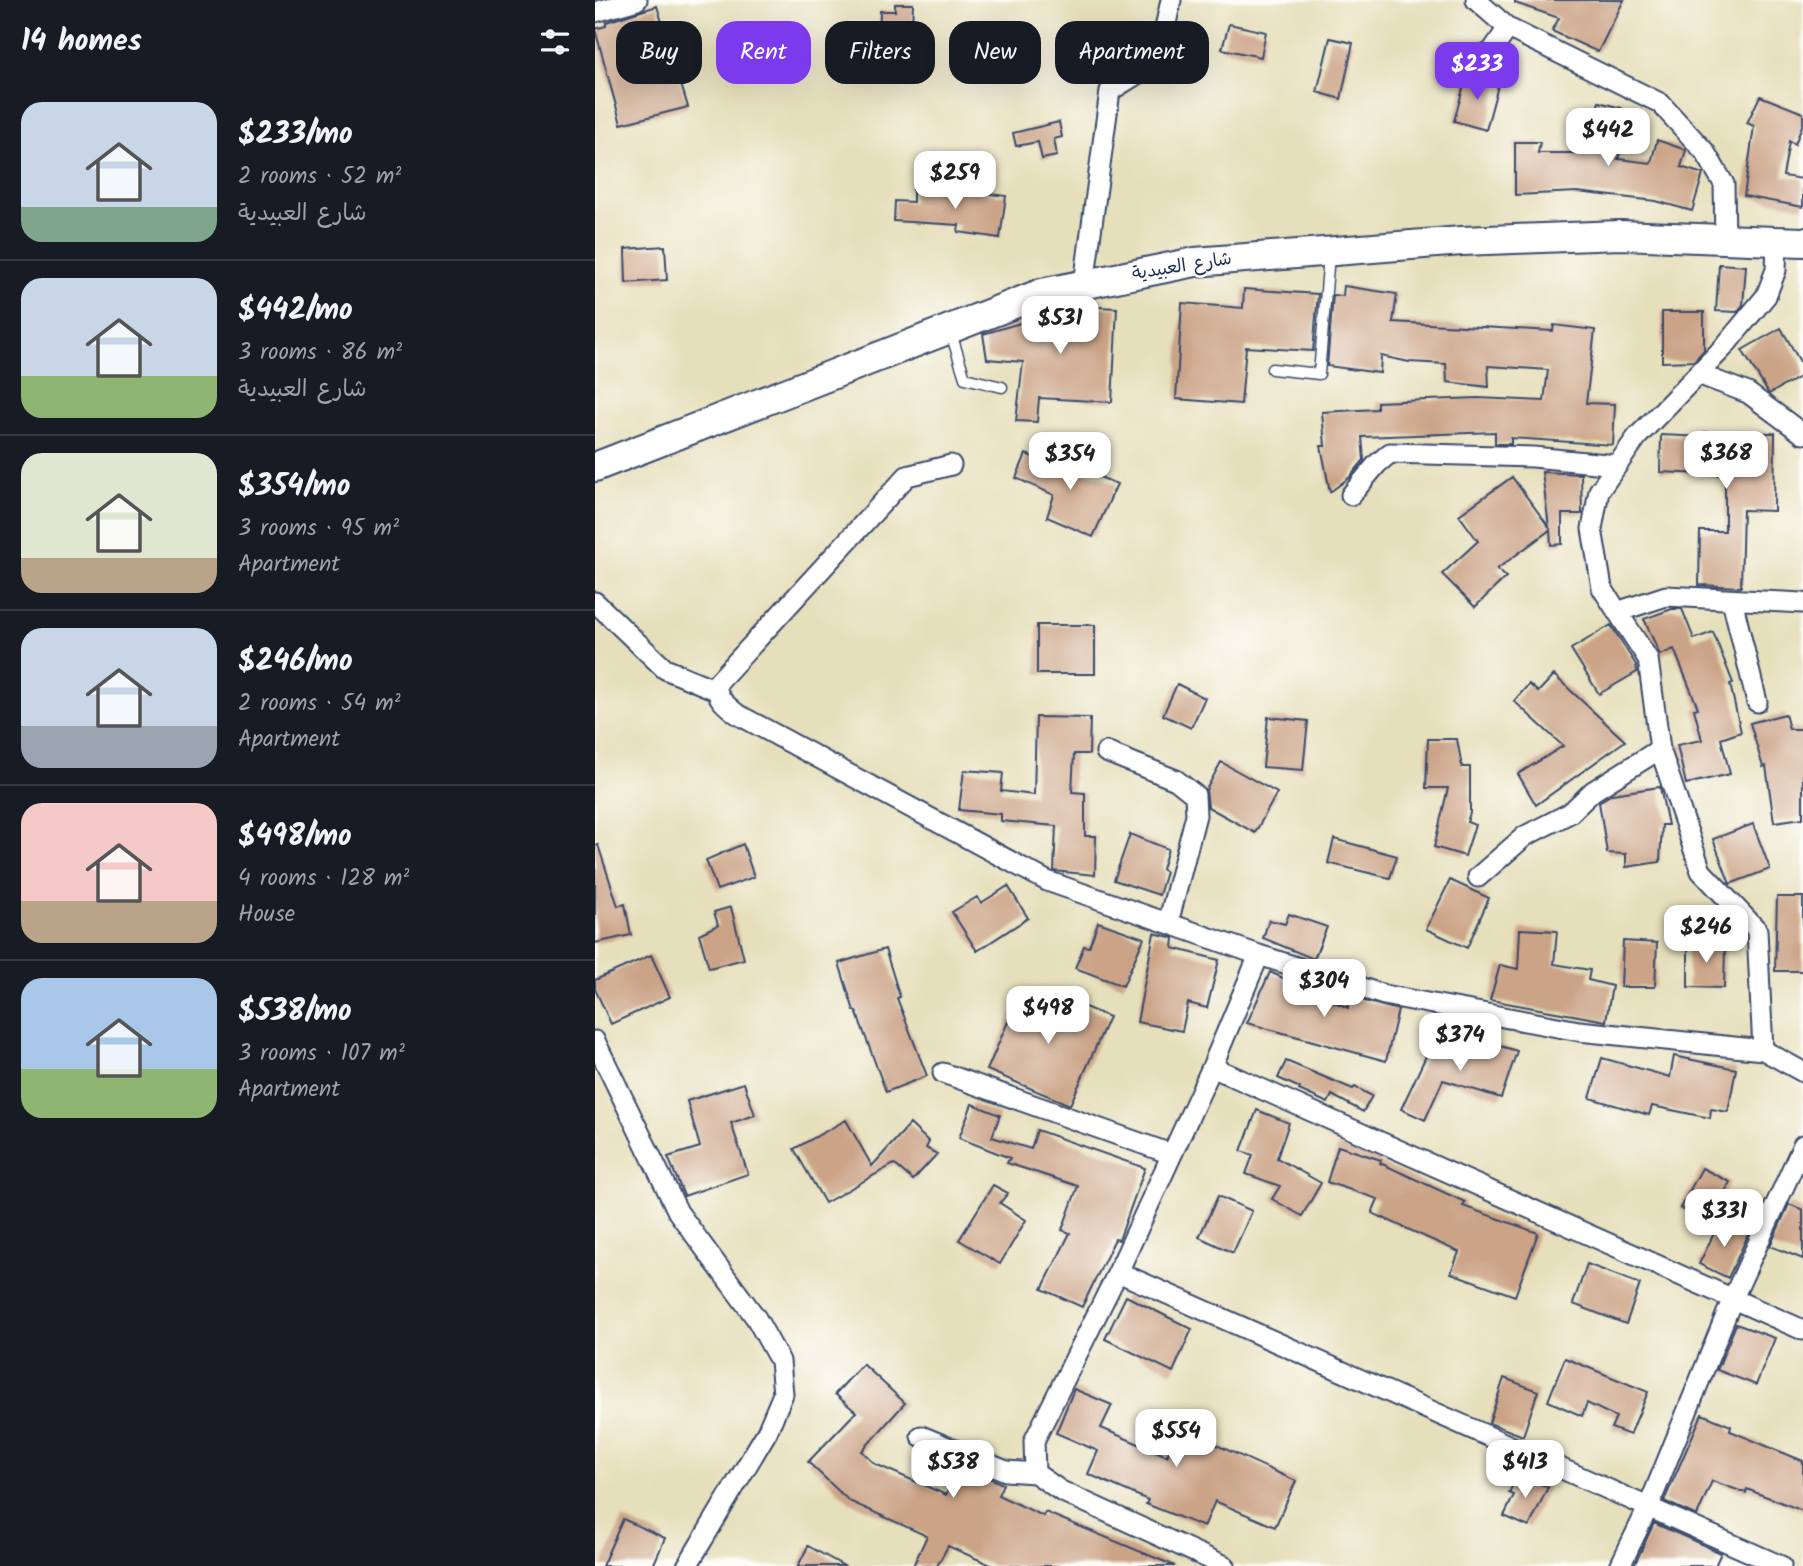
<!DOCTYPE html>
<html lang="en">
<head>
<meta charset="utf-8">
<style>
  :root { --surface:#171b24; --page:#20242c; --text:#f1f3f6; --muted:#9ea1a6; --line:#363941; --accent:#7c3aed }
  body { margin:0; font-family:Kalam,"Playpen Sans Arabic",sans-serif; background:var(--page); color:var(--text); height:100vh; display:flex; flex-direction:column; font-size:26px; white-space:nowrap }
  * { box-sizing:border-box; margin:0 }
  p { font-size:23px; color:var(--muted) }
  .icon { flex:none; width:38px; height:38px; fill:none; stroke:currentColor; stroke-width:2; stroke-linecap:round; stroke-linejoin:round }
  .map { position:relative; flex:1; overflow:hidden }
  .side { display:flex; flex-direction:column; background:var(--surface); width:595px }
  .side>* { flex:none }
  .hud { position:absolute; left:21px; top:21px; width:665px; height:63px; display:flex; gap:14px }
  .price { position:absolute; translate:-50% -60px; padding:0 16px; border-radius:14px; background:#fff; color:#222; font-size:23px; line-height:46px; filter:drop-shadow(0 2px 4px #0008) }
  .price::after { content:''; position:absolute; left:50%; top:42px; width:21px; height:16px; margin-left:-10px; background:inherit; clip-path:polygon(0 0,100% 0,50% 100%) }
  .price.active { background:var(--accent); color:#fff }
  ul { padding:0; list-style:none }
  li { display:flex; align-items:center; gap:21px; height:175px; padding:0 21px }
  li+li { border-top:2px solid var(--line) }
  li span { display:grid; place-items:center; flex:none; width:196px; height:140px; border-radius:21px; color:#555 }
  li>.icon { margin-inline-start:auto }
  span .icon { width:84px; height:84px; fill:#fffc; stroke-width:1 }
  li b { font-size:30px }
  h2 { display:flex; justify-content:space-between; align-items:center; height:84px; padding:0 21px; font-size:30px }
  .pill { padding:0 24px; border-radius:21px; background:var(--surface); box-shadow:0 7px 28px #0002; font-size:24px; line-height:63px }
  .pill.active { background:var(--accent); color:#fff }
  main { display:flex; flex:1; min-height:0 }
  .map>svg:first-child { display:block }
  .building { fill:#cba386 }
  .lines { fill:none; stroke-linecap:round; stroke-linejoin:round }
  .service-casing { stroke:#39496c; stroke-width:13 }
  .minor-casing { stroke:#39496c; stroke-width:23 }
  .secondary-casing { stroke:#39496c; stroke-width:32 }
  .service { stroke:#fff; stroke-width:10 }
  .minor { stroke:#fff; stroke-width:19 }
  .secondary { stroke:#fff; stroke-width:28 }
  .labels { text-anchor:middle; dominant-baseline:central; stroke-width:5; stroke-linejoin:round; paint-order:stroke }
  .street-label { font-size:18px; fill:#1b2f5e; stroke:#fdfcf7 }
</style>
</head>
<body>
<main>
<section class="side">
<h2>14 homes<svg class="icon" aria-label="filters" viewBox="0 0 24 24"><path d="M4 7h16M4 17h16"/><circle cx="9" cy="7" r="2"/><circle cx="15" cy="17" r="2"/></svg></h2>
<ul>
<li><span style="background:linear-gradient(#c9d6e8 75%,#7fa58c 0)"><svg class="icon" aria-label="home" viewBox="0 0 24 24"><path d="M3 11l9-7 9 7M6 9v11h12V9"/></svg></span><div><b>$233/mo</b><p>2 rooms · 52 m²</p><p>شارع العبيدية</p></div></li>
<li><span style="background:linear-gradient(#c9d6e8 70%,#8fb573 0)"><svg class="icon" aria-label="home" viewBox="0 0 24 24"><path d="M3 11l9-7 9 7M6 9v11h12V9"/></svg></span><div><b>$442/mo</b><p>3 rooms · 86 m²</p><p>شارع العبيدية</p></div></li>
<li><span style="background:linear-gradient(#dfe7d0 75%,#b9a48a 0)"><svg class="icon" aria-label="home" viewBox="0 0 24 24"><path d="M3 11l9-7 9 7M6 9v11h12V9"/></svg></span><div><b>$354/mo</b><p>3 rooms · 95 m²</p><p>Apartment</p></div></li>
<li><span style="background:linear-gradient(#c9d6e8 70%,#9aa5b1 0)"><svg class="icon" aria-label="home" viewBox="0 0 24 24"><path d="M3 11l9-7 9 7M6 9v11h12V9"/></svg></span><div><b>$246/mo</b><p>2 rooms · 54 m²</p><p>Apartment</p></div></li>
<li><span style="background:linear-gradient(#f6c9c9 70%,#b9a48a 0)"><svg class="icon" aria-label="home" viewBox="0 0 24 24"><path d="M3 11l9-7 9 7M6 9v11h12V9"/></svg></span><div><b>$498/mo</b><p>4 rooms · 128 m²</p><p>House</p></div></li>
<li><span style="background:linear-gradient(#a9c7e8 65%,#8fb573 0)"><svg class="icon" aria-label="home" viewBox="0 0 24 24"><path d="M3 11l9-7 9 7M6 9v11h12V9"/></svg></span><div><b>$538/mo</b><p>3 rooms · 107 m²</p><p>Apartment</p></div></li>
</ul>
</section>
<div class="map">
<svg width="1208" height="1566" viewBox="0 0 1208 1566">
  <rect width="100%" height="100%" fill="#fdfcf7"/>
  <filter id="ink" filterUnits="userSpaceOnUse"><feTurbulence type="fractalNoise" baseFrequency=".0143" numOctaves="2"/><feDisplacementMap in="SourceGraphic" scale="14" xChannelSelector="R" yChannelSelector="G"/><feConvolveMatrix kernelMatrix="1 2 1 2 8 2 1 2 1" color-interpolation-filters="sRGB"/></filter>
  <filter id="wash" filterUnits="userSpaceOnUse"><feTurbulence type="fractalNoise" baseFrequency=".00686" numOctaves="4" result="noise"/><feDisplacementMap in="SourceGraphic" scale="28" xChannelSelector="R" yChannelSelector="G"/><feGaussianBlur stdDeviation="1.57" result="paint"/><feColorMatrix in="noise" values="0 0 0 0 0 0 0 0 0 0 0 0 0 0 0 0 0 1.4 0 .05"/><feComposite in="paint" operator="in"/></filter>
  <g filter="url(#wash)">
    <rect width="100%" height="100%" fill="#e6dfbb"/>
    <g id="blocks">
      <path class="building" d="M920 0H1029L1003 52 957 31 964 18 920 3Z
        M300 4H318L316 46 284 44 285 11H300Z
        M62 6 93 107 26 124 0 29 11 26V22Z
        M634 24 671 32 666 57 627 49Z
        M506 31 509 66 472 68 470 34Z
        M735 38 758 43 746 99 722 92Z
        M872 74 904 82 891 130 859 121Z
        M1165 96 1208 113V123L1200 144 1194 141 1188 176 1208 179V207L1149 196 1159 126 1152 123Z
        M1004 102 1026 108 1023 121 1034 124 1023 159 1056 163 1062 140 1091 150 1086 167 1108 174 1097 211 1061 201 982 192 920 195V142H945L943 153H988Z
        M464 122 467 137 459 139 462 156 447 159 443 142 421 146 418 133Z
        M318 190H367L411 196 405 238 363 232 364 225 299 221 300 201 318 202Z
        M70 246 72 280 31 283 30 249Z
        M1124 264 1151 266 1148 305 1142 312 1121 311Z
        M749 286 802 294 798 322 958 331 959 325 1000 330 991 403 1020 404 1018 445 916 438V444H900V432L767 437 769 460 755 477 735 492 726 446H730L727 412 782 409V402L883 398 949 401 953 370 893 366 894 387 852 382 851 364 814 362 786 356 785 373 732 366 738 295 748 296Z
        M649 289 723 294 718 351 651 347 646 404 581 399 587 303 648 308Z
        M483 306 522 308 517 402 444 398 442 422 421 421 428 362 392 359 388 334Z
        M1067 312H1109V350L1099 361 1067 362Z
        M1186 328 1208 367V375L1174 394 1147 350Z
        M1110 432 1180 433 1179 511 1148 510 1146 587 1104 585 1105 531H1130V475L1065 472 1066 435 1110 437Z
        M431 454 455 464 456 457 522 484 498 537 452 517 459 495 421 478Z
        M947 472 986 474 987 514H967V544L956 545 955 530 902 569 911 577 880 607 847 574 883 541 864 515 917 477 954 527Z
        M1077 609H1087L1099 639 1118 632 1138 683 1135 684 1146 732 1126 739 1135 774 1091 784 1082 745 1107 740 1099 709 1103 708 1079 649 1065 655 1049 619Z
        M442 625H500V674H442Z
        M1016 625 1041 665 1042 672 1004 694 976 649Z
        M959 675 1030 741 941 805 923 774 968 746 919 701 934 684 943 692Z
        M582 684 610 698 596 728 568 715Z
        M1190 714 1194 729H1208V818L1179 822 1171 766 1168 767 1155 723Z
        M441 717 495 718 494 754H479L477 792 490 793V836H501L500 875 459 871 461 826 406 821V814L364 810 369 770 408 773 406 791 439 795Z
        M673 717 713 721 708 770 668 767Z
        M833 739H862L867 767H875V813L872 822 880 825 870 856 839 847 853 788H831Z
        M626 762 682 793 660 833 613 807 611 790Z
        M1065 787 1073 825H1067L1065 862 1031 867V854L1012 853 1004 802 1017 794Z
        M1158 824 1175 869 1135 884 1118 839Z
        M535 834 573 849 567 869 571 872 564 895 519 880Z
        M739 839 802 856 795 878 733 863Z
        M148 844 159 877 122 890 111 860Z
        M0 845H3L23 906 30 904 36 935 0 943Z
        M855 880 894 898 872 948 831 929Z
        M413 886 433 918 382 951 357 912 382 897 386 903Z
        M1182 897H1208V971H1180Z
        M136 907 149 959 114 968 104 934 123 925 119 912Z
        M694 914 732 927 719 959 668 938 674 920 690 924Z
        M503 922 549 938 528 986 480 968 489 946 494 947Z
        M925 929 962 931 959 964 995 970 993 980 1017 986 1011 1021 895 1000 905 965 923 969Z
        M559 933 579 938 578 948 624 960 612 1008 593 1003 587 1031 542 1022Z
        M1028 941 1062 943 1060 987H1026Z
        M1093 943 1130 944 1129 988 1093 987Z
        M290 949 305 997 302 998 332 1076 291 1092 261 1011H259L244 963Z
        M56 955 75 997 16 1024 0 989V980Z
        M675 972 753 1008 755 997 803 1010 791 1061 652 1023Z
        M456 993 514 1017 475 1105 392 1070 425 994 452 1005Z
        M875 1037 922 1051 906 1098 848 1080 830 1120 806 1109 839 1039 870 1054Z
        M1079 1056 1141 1069 1133 1112 1116 1109 1115 1118 1057 1106 1054 1115 995 1098 1007 1058 1075 1077Z
        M691 1061 758 1089 760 1087 777 1096 768 1112 737 1095 733 1103 704 1090 705 1088 683 1078Z
        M149 1083 160 1115 136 1123 153 1174 89 1196 73 1157 105 1147 92 1101Z
        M377 1104 405 1115 397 1137 436 1149 442 1130 550 1168 524 1240 520 1239 487 1307 447 1289 475 1233 467 1230 483 1186 412 1163 415 1158 364 1138Z
        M662 1110 694 1123 682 1158 726 1183 707 1216 677 1199 685 1186 651 1174 658 1155 646 1151Z
        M251 1120 277 1166 315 1124 334 1142 331 1148 342 1154 318 1180 299 1164 230 1203 199 1149Z
        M743 1146 786 1160 785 1163 870 1202 868 1206 943 1233 920 1296 856 1273 864 1252 777 1213 783 1199 732 1182Z
        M1107 1168 1135 1182 1115 1222 1085 1208Z
        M398 1185 413 1193 405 1203 431 1220 405 1264 364 1240Z
        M623 1196 657 1211 638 1253 604 1237Z
        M1194 1204 1208 1210V1259L1175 1246Z
        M1126 1219 1154 1233 1133 1278 1104 1264Z
        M992 1264 1045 1284 1031 1324 978 1304Z
        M531 1296 597 1329 578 1372 510 1339Z
        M1141 1324 1180 1338 1161 1385 1122 1370Z
        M970 1358 1053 1392 1035 1435 1016 1428 1021 1417 992 1403 987 1416 953 1401Z
        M268 1364 310 1403 267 1451 280 1464 351 1495 365 1465 408 1484 403 1495 448 1516 450 1512 580 1566H398L353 1546 342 1566H318L332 1536 254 1501 213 1462 261 1412 240 1394Z
        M909 1378 943 1391 928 1436 894 1423Z
        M479 1389 517 1405 506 1428 572 1456 584 1428 701 1481 680 1527 620 1501 609 1527 551 1504 553 1500 493 1474 503 1451 461 1433Z
        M1107 1414 1136 1426 1135 1431 1208 1461V1511L1152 1489 1151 1493 1117 1481 1102 1516 1069 1501Z
        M923 1474 953 1487 934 1527 909 1516 919 1495 914 1493Z
        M28 1519 70 1538 58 1566H7Z
        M1059 1523 1126 1553 1120 1566H1039Z
        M213 1546 249 1566H203Z"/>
    </g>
  </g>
  <g filter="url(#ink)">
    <use href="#blocks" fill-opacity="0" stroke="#39496c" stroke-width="2"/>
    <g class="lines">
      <g class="service-casing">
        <path id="service" d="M355 330 370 378 407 387
          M677 369 724 374 734 255"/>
      </g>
      <g class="minor-casing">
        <path id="minor" d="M881 0 913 28 1065 103 1110 152 1129 184 1130 240
          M0 12 42 0
          M860 58 895 54 913 28
          M489 284 515 91 563 61 576 0
          M1103 374 1153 393 1208 434
          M356 465 312 476 122 683C120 698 131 705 142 714L452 881 664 955 789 995 984 1031 1168 1050 1208 1072
          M756 495 782 464 795 453 938 457 1022 465
          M1137 600 1162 702
          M0 602 70 669 121 690
          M1022 612 1071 596 1208 603
          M511 752 581 780 600 795 601 815 573 923
          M883 877 930 836 975 813 998 791 1065 749
          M0 1041 83 1212 161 1318 185 1361 188 1394 172 1432 92 1566
          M1168 1050 1162 930 1106 871 1065 749 1053 659 1007 588 997 529 1004 491 1042 437 1128 348 1171 296 1181 270 1182 242
          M617 1067 1208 1330
          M348 1073 576 1154
          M523 1272 1186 1566
          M326 1436 411 1471 440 1473
          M630 1566 466 1491 440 1473 439 1441 523 1272 617 1067 664 955
          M1025 1566 1053 1508 1138 1298 1208 1145"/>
      </g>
      <g class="secondary-casing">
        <path id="secondary" d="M0 467 447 293 600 262 867 241 1025 235 1208 242"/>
      </g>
      <use href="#service" class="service"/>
      <use href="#minor" class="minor"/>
      <use href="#secondary" class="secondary"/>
    </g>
  </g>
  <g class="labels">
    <g class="street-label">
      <text transform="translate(587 267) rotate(-9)">شارع العبيدية</text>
    </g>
  </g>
</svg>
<b class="price active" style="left:882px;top:102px">$233</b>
<b class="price" style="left:1013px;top:168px">$442</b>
<b class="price" style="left:360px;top:211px">$259</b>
<b class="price" style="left:465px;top:356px">$531</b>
<b class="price" style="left:1131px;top:491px">$368</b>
<b class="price" style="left:475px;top:492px">$354</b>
<b class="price" style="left:1111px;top:965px">$246</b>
<b class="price" style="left:729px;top:1019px">$304</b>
<b class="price" style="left:453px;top:1046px">$498</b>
<b class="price" style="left:865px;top:1073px">$374</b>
<b class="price" style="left:1129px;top:1249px">$331</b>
<b class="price" style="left:581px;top:1469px">$554</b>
<b class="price" style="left:358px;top:1500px">$538</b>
<b class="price" style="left:930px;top:1500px">$413</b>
<div class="hud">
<a class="pill">Buy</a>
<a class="pill active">Rent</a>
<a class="pill">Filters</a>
<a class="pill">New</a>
<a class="pill">Apartment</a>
</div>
</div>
</main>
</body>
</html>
